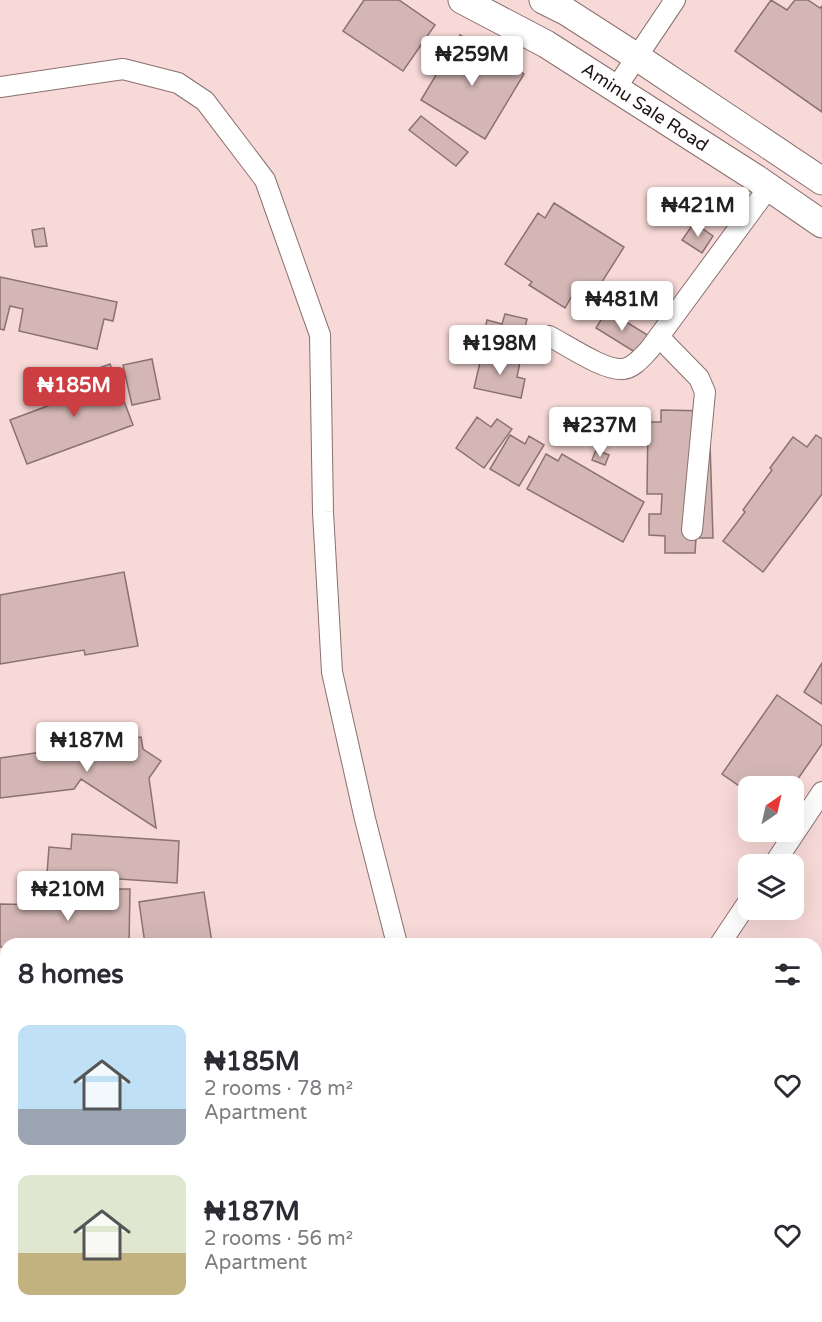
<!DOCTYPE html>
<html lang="en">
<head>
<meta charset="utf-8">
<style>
  :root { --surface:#fff; --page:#f7f7f7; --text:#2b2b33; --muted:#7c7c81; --accent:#cd3e43 }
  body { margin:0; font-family:"Varela Round",sans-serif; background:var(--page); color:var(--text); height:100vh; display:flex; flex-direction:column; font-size:22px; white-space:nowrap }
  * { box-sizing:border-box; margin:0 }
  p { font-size:20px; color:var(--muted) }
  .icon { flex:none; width:33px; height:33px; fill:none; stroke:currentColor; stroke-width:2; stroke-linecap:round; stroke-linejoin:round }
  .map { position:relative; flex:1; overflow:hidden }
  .details { position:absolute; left:0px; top:938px; width:822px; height:386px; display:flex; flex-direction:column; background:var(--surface); border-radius:18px 18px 0 0; box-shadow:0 6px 24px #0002 }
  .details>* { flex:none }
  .needle { width:39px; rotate:34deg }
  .tools { position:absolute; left:738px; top:776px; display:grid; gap:12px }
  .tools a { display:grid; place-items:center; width:66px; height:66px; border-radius:12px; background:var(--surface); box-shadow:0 6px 24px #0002; font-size:30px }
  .price { position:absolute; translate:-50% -51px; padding:0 14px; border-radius:6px; background:#fff; color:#222; font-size:20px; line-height:39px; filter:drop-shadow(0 2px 3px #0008) }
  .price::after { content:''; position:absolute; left:50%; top:36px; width:18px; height:14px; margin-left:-9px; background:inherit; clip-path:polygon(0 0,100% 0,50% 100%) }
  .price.active { background:var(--accent); color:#fff }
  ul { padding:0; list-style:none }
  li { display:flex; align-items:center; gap:18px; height:150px; padding:0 18px }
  li span { display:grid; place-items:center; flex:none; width:168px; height:120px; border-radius:12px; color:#555 }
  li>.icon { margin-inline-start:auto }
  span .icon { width:72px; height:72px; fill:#fffc; stroke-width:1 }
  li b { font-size:26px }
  h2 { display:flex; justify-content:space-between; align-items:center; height:72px; padding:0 18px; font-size:26px }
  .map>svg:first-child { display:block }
  .building { fill:#d4b7b5; stroke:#8c716f; stroke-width:1.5 }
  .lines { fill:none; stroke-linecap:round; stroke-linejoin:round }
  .street-casing { stroke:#8a706e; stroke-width:22 }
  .secondary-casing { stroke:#8a706e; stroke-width:29 }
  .street { stroke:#fff; stroke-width:20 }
  .secondary { stroke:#fff; stroke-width:27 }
  .labels { text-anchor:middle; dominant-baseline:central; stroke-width:4.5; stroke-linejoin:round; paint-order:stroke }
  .street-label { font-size:18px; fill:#201615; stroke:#fff }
</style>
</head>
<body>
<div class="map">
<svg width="822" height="1322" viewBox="0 0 822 1322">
  <rect width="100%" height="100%" fill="#f7d9d7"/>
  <path class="building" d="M364 0H399L435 25 403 71 343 31Z
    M771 0 787 10 795 0H808L820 8 822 6V112L735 51Z
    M460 35 524 74 485 139 421 100Z
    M421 116 468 152 456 166 409 130Z
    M554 203 624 247 588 304 573 294 565 308 529 285 532 282 505 264 538 213 545 218Z
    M694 223 713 236 702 253 682 240Z
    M44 228 47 246 35 247 32 230Z
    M0 277 117 302 113 321 104 319 97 349 19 331 23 309 10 306 4 330 0 329Z
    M638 286 651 294 637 316 625 309Z
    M607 310 649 336 638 354 596 328Z
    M505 314 527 319 522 340 531 342 528 358 481 347 487 320 502 324Z
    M482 354 520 362 517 377 525 379 521 398 474 388Z
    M152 359 160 399 132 405 123 365Z
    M110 364 133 425 27 464 10 420 85 392 80 375Z
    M661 410 709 411 713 538H696L695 553H665V536L649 535V514H661L662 494H647L648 422H661Z
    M477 417 491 427 497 419 512 429 484 468 456 448Z
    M510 435 525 444 529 436 544 445 519 486 490 469Z
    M816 435 822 439V494L763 572 723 541 745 512 743 510 772 470 770 468 793 437 807 447Z
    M596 450 609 455 605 465 592 460Z
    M546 454 558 461 562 454 644 502 623 542 527 489Z
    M124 572 138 646 85 655 84 650 0 664V595Z
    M822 663V704L804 692Z
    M777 695 822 726V744L793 786H748V792L722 774Z
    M141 737 143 749 161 761 149 778 156 828 81 779 74 789 0 798V758L42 752 51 758 58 747Z
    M72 834 179 841 177 883 47 874 49 847 71 849Z
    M112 889H130L129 944H6V947H0V904L46 905V899L112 901Z
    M204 892 212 943 145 944 139 902Z
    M0 1021 6 1025V1086L0 1082Z
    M816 1067 822 1071V1097L816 1092Z
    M816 1095 822 1099V1154L817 1162Z
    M0 1136 6 1141V1209L0 1204Z
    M0 1223 6 1227V1254L0 1263Z"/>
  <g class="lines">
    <g class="street-casing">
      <path id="street" d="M0 87 123 69 178 83 205 101 265 180 320 335 323 512 332 672 365 819 397 944
        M616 88 675 0
        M549 336C567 345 604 371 623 369 634 368 642 357 649 350L769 187
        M659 337 699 378 705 392 692 530
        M774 864 822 792
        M720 944 748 902
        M342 1317 349 1322
        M130 1322 133 1317
        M466 1322 470 1317"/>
    </g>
    <g class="secondary-casing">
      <path id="secondary" d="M462 0 546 44 754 177 822 224
        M543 0 567 12 637 57 822 181"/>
    </g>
    <use href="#street" class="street"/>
    <use href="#secondary" class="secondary"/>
  </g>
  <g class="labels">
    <g class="street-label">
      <text transform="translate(645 107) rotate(33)">Aminu Sale Road</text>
    </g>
  </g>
</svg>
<div class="tools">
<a><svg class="needle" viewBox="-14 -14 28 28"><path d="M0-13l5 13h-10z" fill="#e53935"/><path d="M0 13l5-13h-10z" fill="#7c7c81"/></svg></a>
<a><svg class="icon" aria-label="layers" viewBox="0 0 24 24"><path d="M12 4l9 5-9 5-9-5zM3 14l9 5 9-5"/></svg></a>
</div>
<b class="price" style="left:472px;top:87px">₦259M</b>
<b class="price" style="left:698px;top:238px">₦421M</b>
<b class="price" style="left:622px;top:332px">₦481M</b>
<b class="price" style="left:500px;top:376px">₦198M</b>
<b class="price active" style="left:74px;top:418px">₦185M</b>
<b class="price" style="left:600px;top:458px">₦237M</b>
<b class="price" style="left:87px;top:773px">₦187M</b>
<b class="price" style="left:68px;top:922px">₦210M</b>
<section class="details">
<h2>8 homes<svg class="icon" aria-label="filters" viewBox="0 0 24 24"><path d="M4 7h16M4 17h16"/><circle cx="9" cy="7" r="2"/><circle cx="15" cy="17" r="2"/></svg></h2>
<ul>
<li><span style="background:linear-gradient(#bfe0f5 70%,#9aa5b1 0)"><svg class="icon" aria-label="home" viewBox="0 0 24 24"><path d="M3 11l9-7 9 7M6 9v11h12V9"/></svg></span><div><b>₦185M</b><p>2 rooms · 78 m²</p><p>Apartment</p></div><svg class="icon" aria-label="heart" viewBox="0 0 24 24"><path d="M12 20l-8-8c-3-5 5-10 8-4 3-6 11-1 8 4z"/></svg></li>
<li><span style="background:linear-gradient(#dfe7d0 65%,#c2b280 0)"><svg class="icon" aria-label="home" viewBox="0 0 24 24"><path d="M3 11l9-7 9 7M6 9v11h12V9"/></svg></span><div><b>₦187M</b><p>2 rooms · 56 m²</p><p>Apartment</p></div><svg class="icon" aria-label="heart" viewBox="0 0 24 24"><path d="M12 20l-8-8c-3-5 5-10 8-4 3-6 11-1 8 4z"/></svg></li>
</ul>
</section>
</div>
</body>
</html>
